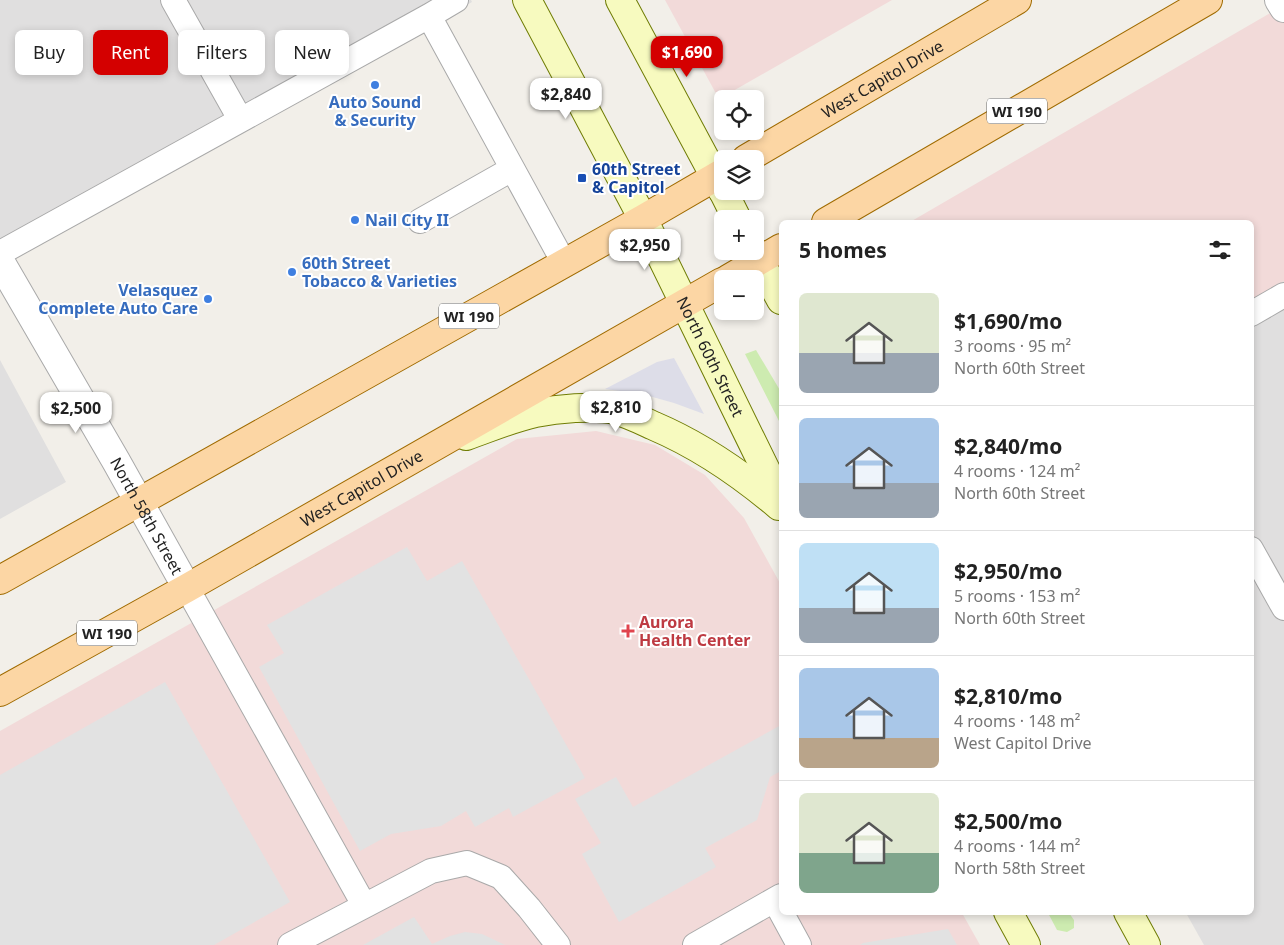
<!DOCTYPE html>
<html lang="en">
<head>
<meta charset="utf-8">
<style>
  :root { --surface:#fff; --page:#f2f2f2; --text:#222; --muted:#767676; --line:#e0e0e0; --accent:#d40000 }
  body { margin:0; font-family:"Noto Sans",sans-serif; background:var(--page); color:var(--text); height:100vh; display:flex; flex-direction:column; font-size:19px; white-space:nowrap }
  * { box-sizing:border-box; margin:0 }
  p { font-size:16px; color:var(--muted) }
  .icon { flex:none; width:28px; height:28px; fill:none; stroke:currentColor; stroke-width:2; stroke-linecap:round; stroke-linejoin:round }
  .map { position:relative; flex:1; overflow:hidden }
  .drawer { position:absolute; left:779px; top:220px; width:475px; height:695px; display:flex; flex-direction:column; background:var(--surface); border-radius:8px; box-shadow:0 2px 8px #0003 }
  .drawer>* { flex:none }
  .hud { position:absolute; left:15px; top:30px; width:475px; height:45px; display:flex; gap:10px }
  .buttons { position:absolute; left:714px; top:90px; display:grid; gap:10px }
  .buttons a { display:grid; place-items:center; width:50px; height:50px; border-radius:8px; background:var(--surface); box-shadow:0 2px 8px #0003; font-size:25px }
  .price { position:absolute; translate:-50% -42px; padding:0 11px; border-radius:10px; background:#fff; color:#222; font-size:16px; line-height:32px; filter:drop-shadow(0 1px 2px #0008) }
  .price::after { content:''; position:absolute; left:50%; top:30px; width:15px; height:11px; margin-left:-8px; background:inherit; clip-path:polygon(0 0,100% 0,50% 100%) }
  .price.current { background:var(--accent); color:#fff }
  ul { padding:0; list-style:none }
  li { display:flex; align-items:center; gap:15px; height:125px; padding:0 20px }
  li+li { border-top:1px solid var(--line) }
  li span { display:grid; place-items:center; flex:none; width:140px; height:100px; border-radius:8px; color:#555 }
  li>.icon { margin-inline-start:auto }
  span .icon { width:60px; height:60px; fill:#fffc; stroke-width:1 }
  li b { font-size:21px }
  h2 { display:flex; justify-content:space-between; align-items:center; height:60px; padding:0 20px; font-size:21px }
  .tag { padding:0 18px; border-radius:8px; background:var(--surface); box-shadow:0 2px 8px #0003; font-size:18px; line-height:45px }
  .tag.current { background:var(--accent); color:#fff }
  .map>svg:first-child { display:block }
  .residential { fill:#e0dfdf }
  .commercial { fill:#f2dad9 }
  .grass { fill:#cdebb0 }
  .parking { fill:#e2e2e2 }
  .plaza { fill:#dddde8 }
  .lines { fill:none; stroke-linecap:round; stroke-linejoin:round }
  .service-casing { stroke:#a9a9a9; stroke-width:26 }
  .minor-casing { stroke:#a9a9a9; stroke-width:30 }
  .secondary-casing { stroke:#707d05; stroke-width:30 }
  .primary-casing { stroke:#a06b00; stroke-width:30 }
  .service { stroke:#fff; stroke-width:24 }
  .minor { stroke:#fff; stroke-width:28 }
  .secondary { stroke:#f7fabf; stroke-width:28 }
  .primary { stroke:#fcd6a4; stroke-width:28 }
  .shop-dot { fill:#3f7fe0; stroke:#fff; stroke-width:2 }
  .transit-dot { fill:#1a4fb4; stroke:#fff; stroke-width:2 }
  .health-dot { fill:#e0444e; stroke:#fff; stroke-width:2 }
  .labels { text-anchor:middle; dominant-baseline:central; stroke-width:4; stroke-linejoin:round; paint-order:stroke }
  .shield { fill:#fff; stroke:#646464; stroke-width:1 }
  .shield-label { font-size:15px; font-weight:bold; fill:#222 }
  .street-label { font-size:16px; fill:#222; stroke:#fff }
  .shop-label { font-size:16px; font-weight:bold; fill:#366cbe; stroke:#fff; text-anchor:start }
  .transit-label { font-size:16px; font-weight:bold; fill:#164399; stroke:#fff; text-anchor:start }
  .health-label { font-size:16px; font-weight:bold; fill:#be3a42; stroke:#fff; text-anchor:start }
</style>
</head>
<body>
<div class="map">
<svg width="1284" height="945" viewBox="0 0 1284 945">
  <rect width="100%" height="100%" fill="#f2efe9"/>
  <path class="residential" d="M0 0H471L472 2 0 267Z
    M1284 281V945H1204L1186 913 1251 912V300Z
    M0 360 66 482 0 519Z"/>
  <path class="commercial" d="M665 0H892L719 99Z
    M1284 5V281L1251 300V222H910Z
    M596 431 655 445 705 475 744 518 781 585V912L962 913 980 945H0V731L517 439Z"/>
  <path class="grass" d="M756 350 781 392V425L745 354Z
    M1048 913H1069L1074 920V928L1067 932 1057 930Z"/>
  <path class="parking" d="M407 547 427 581 462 561 585 778 513 817 509 808 475 827 466 811 441 826 391 834 360 851 259 667 284 653 267 625Z
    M165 682 290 902 214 945H0V775Z
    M781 725V771L770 777 757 820 705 848 716 867 619 922 582 854 601 843 575 799 616 777 633 807Z
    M414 917 432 944 450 936 465 932 482 934 505 945H363Z
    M948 929 957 945H860L863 943Z"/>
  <path class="plaza" d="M674 358 704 414 674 403 642 394 605 389 657 362Z"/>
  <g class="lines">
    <g class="service-casing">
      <path id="service" d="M173 0 240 119
        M429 16 564 263
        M420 221 512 169
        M0 253 429 16 456 0
        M1251 314 1284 295
        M1251 549 1284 608
        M187 588 364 905
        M781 912 799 945
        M290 945 431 871 467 863 501 877 529 908 558 945
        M695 945 781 896"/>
    </g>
    <g class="minor-casing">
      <g id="minor">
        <path d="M1279 0 1284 8"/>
        <path id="s1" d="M0 261 116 461 187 588"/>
      </g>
    </g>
    <g class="secondary-casing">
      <g id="secondary">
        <path id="s2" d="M527 0 643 219 781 501"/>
        <path d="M620 0 722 190"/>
        <path d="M723 191 737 219"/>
        <path d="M754 251 781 300"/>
        <path d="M466 436C489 428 512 418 535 413 556 409 594 405 615 410 629 414 641 420 654 426 701 446 740 473 779 506"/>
        <path d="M1008 912 1026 945"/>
        <path d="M1128 912 1146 945"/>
      </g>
    </g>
    <g class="primary-casing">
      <g id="primary">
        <path id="s3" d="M746 159 1017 0"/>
        <path d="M826 222 1208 0"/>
        <path d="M728 279 781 248"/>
        <path d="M0 580 643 219 722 173"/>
        <path id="s4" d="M0 692 187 588 722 282"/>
      </g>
    </g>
    <use href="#service" class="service"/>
    <use href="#minor" class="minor"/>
    <use href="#secondary" class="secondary"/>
    <use href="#primary" class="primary"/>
  </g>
  <g class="shop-dot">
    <circle cx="375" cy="85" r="5"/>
    <circle cx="355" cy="220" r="5"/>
    <circle cx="292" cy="272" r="5"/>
    <circle cx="208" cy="299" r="5"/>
  </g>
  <rect class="transit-dot" x="577" y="173" width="10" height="10" rx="2.5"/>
  <path class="health-dot" d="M625.5 623.5h5v5h5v5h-5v5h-5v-5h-5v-5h5z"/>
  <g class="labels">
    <g class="shield">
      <rect x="987" y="98.5" width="60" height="25" rx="4"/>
      <rect x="439" y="303.5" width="60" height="25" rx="4"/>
      <rect x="77" y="620.5" width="60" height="25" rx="4"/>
    </g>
    <g class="shield-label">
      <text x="1017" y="111">WI 190</text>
      <text x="469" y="316">WI 190</text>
      <text x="107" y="633">WI 190</text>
    </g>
    <g class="street-label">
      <text stroke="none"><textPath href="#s3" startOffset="158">West Capitol Drive</textPath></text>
      <text stroke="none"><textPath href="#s2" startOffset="401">North 60th Street</textPath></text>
      <text stroke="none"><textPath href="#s4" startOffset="415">West Capitol Drive</textPath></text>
      <text stroke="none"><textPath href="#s1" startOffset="294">North 58th Street</textPath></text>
    </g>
    <g class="shop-label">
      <text x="375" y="102" text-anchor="middle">Auto Sound<tspan x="375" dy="18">&amp; Security</tspan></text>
      <text x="365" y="220">Nail City II</text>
      <text x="302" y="263">60th Street<tspan x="302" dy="18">Tobacco &amp; Varieties</tspan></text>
      <text x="198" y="290" text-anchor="end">Velasquez<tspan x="198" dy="18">Complete Auto Care</tspan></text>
    </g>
    <g class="transit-label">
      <text x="592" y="169">60th Street<tspan x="592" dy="18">&amp; Capitol</tspan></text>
    </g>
    <g class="health-label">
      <text x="639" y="622">Aurora<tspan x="639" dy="18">Health Center</tspan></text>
    </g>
  </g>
</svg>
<div class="buttons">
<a><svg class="icon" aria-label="locate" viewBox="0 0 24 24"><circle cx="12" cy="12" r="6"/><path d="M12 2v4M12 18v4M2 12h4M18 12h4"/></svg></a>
<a><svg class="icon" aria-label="layers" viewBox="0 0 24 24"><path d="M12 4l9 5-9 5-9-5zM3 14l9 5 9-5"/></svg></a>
<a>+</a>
<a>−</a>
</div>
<b class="price current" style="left:687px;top:78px">$1,690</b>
<b class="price" style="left:566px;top:120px">$2,840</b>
<b class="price" style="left:645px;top:271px">$2,950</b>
<b class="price" style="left:616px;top:433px">$2,810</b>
<b class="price" style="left:76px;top:434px">$2,500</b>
<div class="hud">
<a class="tag">Buy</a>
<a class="tag current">Rent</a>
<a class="tag">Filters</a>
<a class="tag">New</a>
</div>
<section class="drawer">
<h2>5 homes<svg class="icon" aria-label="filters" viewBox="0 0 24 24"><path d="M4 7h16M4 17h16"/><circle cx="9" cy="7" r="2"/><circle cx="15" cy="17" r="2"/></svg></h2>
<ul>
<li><span style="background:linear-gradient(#dfe7d0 60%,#9aa5b1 0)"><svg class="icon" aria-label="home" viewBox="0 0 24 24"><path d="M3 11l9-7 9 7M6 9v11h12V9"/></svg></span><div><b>$1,690/mo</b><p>3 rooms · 95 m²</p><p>North 60th Street</p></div></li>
<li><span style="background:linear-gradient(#a9c7e8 65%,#9aa5b1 0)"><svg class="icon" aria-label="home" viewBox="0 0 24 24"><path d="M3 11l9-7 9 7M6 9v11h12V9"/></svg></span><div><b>$2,840/mo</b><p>4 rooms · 124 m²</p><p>North 60th Street</p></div></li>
<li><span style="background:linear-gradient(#bfe0f5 65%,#9aa5b1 0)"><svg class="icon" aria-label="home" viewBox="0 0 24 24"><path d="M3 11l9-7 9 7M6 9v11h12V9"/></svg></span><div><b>$2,950/mo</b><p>5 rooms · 153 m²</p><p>North 60th Street</p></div></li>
<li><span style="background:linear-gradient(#a9c7e8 70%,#b9a48a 0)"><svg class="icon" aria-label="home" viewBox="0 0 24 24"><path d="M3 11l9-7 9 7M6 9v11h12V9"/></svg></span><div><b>$2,810/mo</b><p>4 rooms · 148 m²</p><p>West Capitol Drive</p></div></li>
<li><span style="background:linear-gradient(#dfe7d0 60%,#7fa58c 0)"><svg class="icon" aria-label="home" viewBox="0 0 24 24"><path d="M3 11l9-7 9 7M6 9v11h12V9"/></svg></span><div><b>$2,500/mo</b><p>4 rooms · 144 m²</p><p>North 58th Street</p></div></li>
</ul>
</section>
</div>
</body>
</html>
